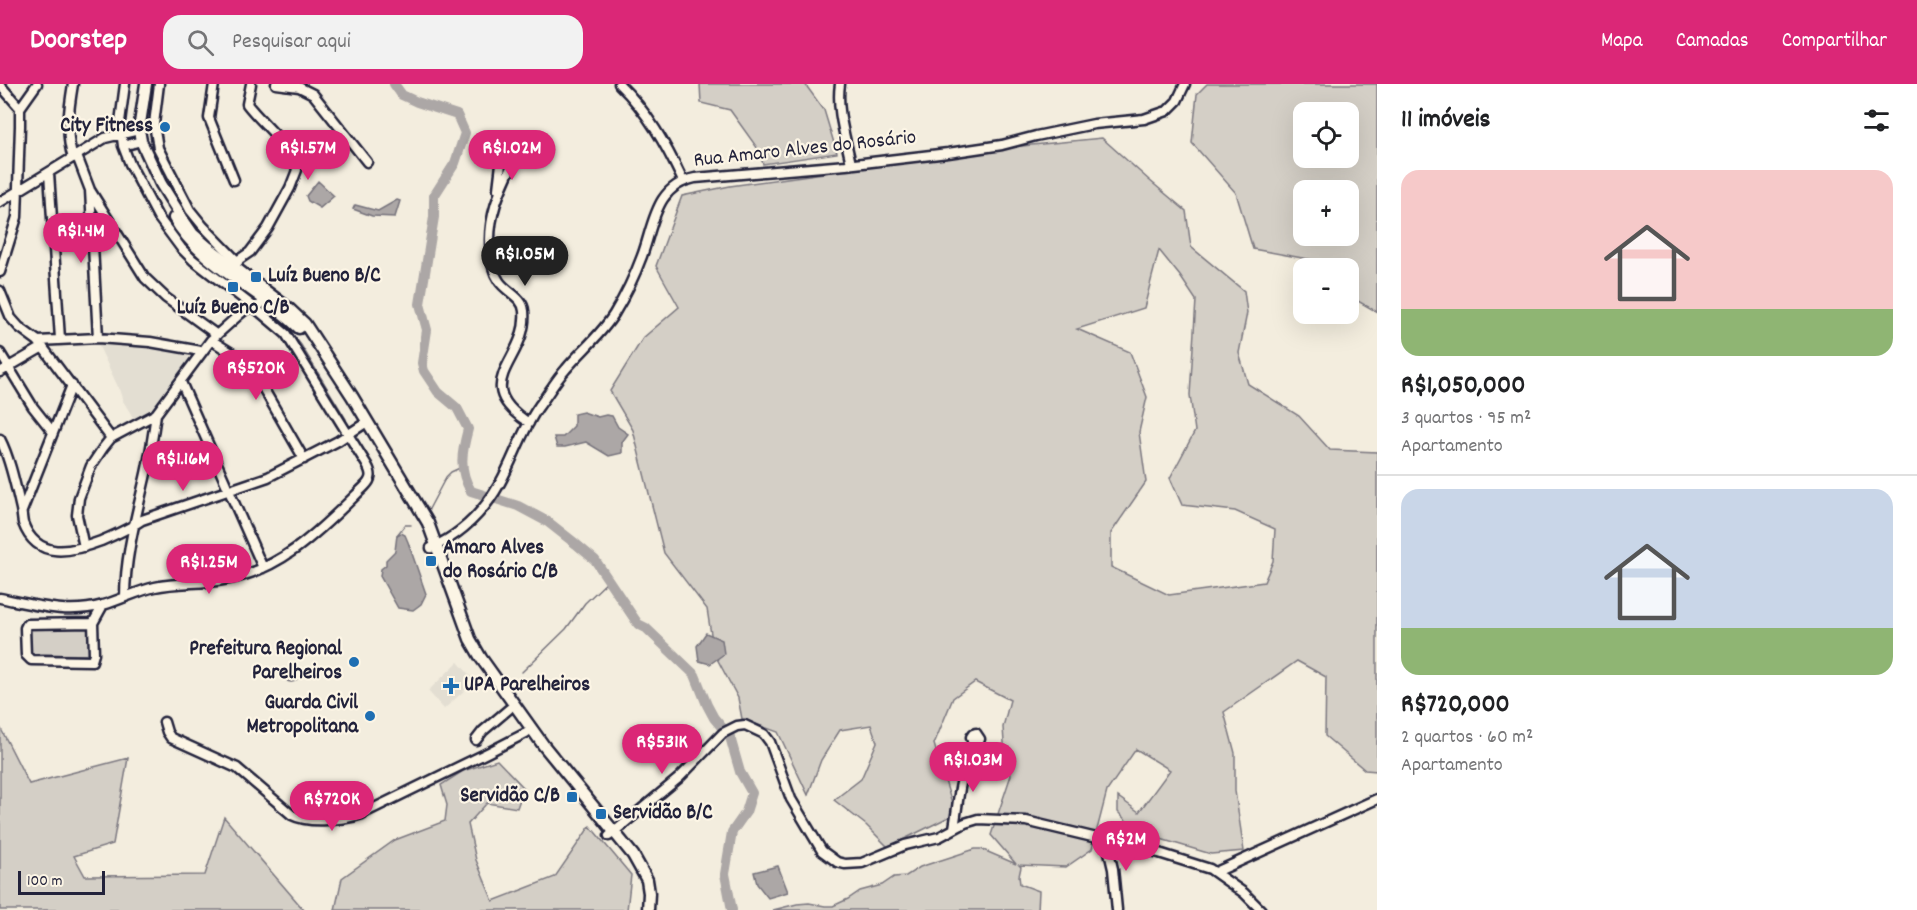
<!DOCTYPE html>
<html lang="pt">
<head>
<meta charset="utf-8">
<style>
  :root { --surface:#fff; --page:#f2f2f2; --text:#202124; --muted:#757577; --line:#e0e0e0; --accent:#db2777 }
  body { margin:0; font-family:Dekko,sans-serif; background:var(--page); color:var(--text); height:100vh; display:flex; flex-direction:column; font-size:22px; white-space:nowrap }
  * { box-sizing:border-box; margin:0 }
  p { font-size:20px; color:var(--muted) }
  .icon { flex:none; width:33px; height:33px; fill:none; stroke:currentColor; stroke-width:2; stroke-linecap:round; stroke-linejoin:round }
  .map { position:relative; flex:1; overflow:hidden }
  .details { display:flex; flex-direction:column; background:var(--surface); width:540px }
  .details>* { flex:none }
  .controls { position:absolute; left:1293px; top:18px; display:grid; gap:12px }
  .controls a { display:grid; place-items:center; width:66px; height:66px; border-radius:12px; background:var(--surface); box-shadow:0 6px 24px #0002; font-size:30px }
  .scale { position:absolute; left:18px; bottom:15px; width:87px; box-sizing:border-box; padding-left:6px; border:3px solid #22223b; border-top:0; font-size:16px; line-height:21px; white-space:nowrap; color:#22223b; -webkit-text-stroke:4px #fcf5e5; paint-order:stroke }
  .price { position:absolute; translate:-50% -51px; padding:0 14px; border-radius:21px; background:var(--accent); color:#fff; font-size:20px; line-height:39px; filter:drop-shadow(0 2px 3px #0008) }
  .price::after { content:''; position:absolute; left:50%; top:36px; width:18px; height:14px; margin-left:-9px; background:inherit; clip-path:polygon(0 0,100% 0,50% 100%) }
  .price.active { background:#222; color:#fff }
  ul { padding:0; list-style:none }
  li { display:grid; align-content:center; gap:12px; height:318px; padding:0 24px }
  li+li { border-top:2px solid var(--line) }
  li span { display:grid; place-items:center; height:186px; border-radius:18px; color:#555 }
  li>.icon { margin-inline-start:auto }
  span .icon { width:108px; height:108px; fill:#fffc; stroke-width:1 }
  li b { font-size:26px }
  h2 { display:flex; justify-content:space-between; align-items:center; height:72px; padding:0 24px; font-size:26px }
  header { display:flex; align-items:center; gap:36px; box-sizing:border-box; height:84px; padding:0 30px; background:var(--accent); color:#fff }
  header strong { font-size:28px }
  nav { display:flex; gap:33px; margin-inline-start:auto; font-size:21px }
  .search { width:420px; height:54px; background:var(--page); display:flex; align-items:center; gap:15px; box-sizing:border-box; padding:0 21px; border-radius:18px; color:var(--muted); font-size:22px }
  main { display:flex; flex:1; min-height:0 }
  .map>svg:first-child { display:block }
  .built { fill:#e3ded2 }
  .green { fill:#d4cfc6; stroke:#7b7880; stroke-width:1.5; fill-rule:evenodd }
  .water { fill:#aca7a6; stroke:#75727b; stroke-width:1.5 }
  .lines { fill:none; stroke-linecap:round; stroke-linejoin:round }
  .stream { stroke:#75727b; stroke-width:1.5 }
  .river { stroke:#aca7a6; stroke-width:10 }
  .minor-casing { stroke:#22223b; stroke-width:13 }
  .major-casing { stroke:#22223b; stroke-width:15 }
  .minor { stroke:#fcf5e5; stroke-width:8 }
  .major { stroke:#fcf5e5; stroke-width:10 }
  .poi-dot { fill:#1f6fb2; stroke:#fcf5e5; stroke-width:2 }
  .labels { text-anchor:middle; dominant-baseline:central; stroke-width:4.5; stroke-linejoin:round; paint-order:stroke }
  .poi-label { font-size:21px; font-weight:bold; fill:#22223b; stroke:#fcf5e5; text-anchor:end }
  .street-label { font-size:21px; fill:#22223b; stroke:#fcf5e5 }
</style>
</head>
<body>
<header>
<strong>Doorstep</strong>
<div class="search"><svg class="icon" aria-label="search" viewBox="0 0 24 24"><circle cx="10" cy="10" r="6"/><path d="M15 15l6 6"/></svg>Pesquisar aqui</div>
<nav><a>Mapa</a><a>Camadas</a><a>Compartilhar</a></nav>
</header>
<main>
<div class="map">
<svg width="1377" height="826" viewBox="0 0 1377 826">
  <rect width="100%" height="100%" fill="#f3edde"/>
  <filter id="ink" filterUnits="userSpaceOnUse"><feTurbulence type="fractalNoise" baseFrequency=".0167" numOctaves="2"/><feDisplacementMap in="SourceGraphic" scale="12" xChannelSelector="R" yChannelSelector="G"/><feConvolveMatrix kernelMatrix="1 2 1 2 8 2 1 2 1" color-interpolation-filters="sRGB"/></filter>
  <g filter="url(#ink)">
    <path class="built" d="M97 258 124 259 186 269 189 275 153 325 134 335 123 317 119 305Z
      M458 578 475 597 444 625 428 607Z"/>
    <path class="green" d="M700 0H805L824 26 837 69 763 80 758 65 730 26 701 19Z
      M1207 0H1377V228L1356 216 1349 209 1348 184H1322L1313 176 1253 165 1236 109 1192 59 1197 10ZM1304 28H1348V74H1304ZM1304 106H1348V152H1304Z
      M1102 54 1149 96 1186 127 1191 163 1244 207 1247 229 1239 269 1248 300 1299 332 1330 366 1377 368V687L1365 686 1325 652 1326 593 1297 577 1224 628 1235 669V707L1244 767 1211 770 1137 748 1118 728V713L1139 728 1170 686 1136 665 1107 707 1092 765 1066 783 1019 781 1021 783 1019 792 1020 800 1039 807 1038 826H773L797 820 809 819 825 822H833L848 815 860 807 882 801 894 793 906 792 920 783 975 765H981L1016 780 991 751 1011 691 1005 674 1003 643 1010 616 975 598 953 614 934 660 955 730 888 763 866 741 834 716 861 695 877 658 871 641 840 646 821 676 808 711 778 648 742 635 738 614 714 569 707 525 664 469 633 346 610 307 643 254 679 223 656 182 682 112 730 102 1012 63ZM1159 166 1180 192 1196 216 1190 311 1195 347 1170 394 1182 421 1235 427 1275 445 1273 477 1264 498 1169 511 1111 483V449L1146 398 1139 348 1147 313 1130 268 1077 245 1144 224Z
      M279 233 301 261 346 335V337L300 262 277 237Z
      M29 541H90L93 571 29 570Z
      M0 643 29 700 128 674 113 760 74 772 85 792 205 791 224 733 304 826H0Z
      M497 676 524 704 517 724 487 719 468 740 476 776 493 817 555 793 590 742 631 791 627 826H335L342 794 395 756 445 737 447 721 441 701 463 687Z"/>
    <path class="water" d="M318 97 334 112 320 124 308 117 306 112Z
      M397 116 400 117 395 133 372 132 353 125 355 121 378 127Z
      M583 328 598 333 606 331 612 332 618 343 628 350 622 358V369L609 372 586 358 565 363H557L554 353H563L574 342V330Z
      M401 449 405 451 408 458 426 510 421 520 413 526 398 524 380 492 381 485 386 481V476L395 467 397 451Z
      M706 549 722 556 724 570 710 580 699 577 697 562Z
      M284 591a7 7 0 1 1 14 0a7 7 0 1 1-14 0Z
      M778 782 788 808 768 814 757 800 754 788Z"/>
    <g class="lines">
      <path class="stream" d="M428 427 446 393 451 388 462 383
        M397 451 405 441H411
        M522 588 566 545 585 519 609 496"/>
      <path class="river" d="M394 0 402 11 417 18 457 31 465 49 455 79 434 112V133L420 220 427 246 422 279 424 287 438 308 457 324 468 345C462 367 458 386 471 407L518 422 548 438 576 460 595 476 638 540 646 544 695 591 707 621 714 634 730 653 740 688 752 709 746 728 732 748 725 790 732 826"/>
      <g class="minor-casing">
        <path id="minor" d="M73 0C69 24 65 51 73 74
          M159 0 154 40 158 64 190 126 203 142 238 178
          M214 0 209 34 234 96
          M276 0 299 3 313 10 367 78
          M619 0C648 28 666 61 683 97
          M840 0C836 26 846 55 851 80
          M0 1 20 24V42L17 133 0 188
          M20 24 37 0
          M123 62 141 57
          M77 72 90 106 145 194 166 214 217 251
          M515 75C500 106 486 135 491 170 492 180 493 188 499 197 506 208 523 213 524 227 529 277 466 298 529 339
          M49 89 60 255
          M498 105 501 80
          M90 106 98 254
          M0 118 105 54 139 46
          M228 185 231 181 250 168 268 144 290 104 297 86C292 62 262 40 247 20L251 0
          M0 207 11 234 19 243 38 257 111 354
          M211 256 238 273 251 283 304 375
          M38 257 98 254 150 258 201 267
          M0 269 33 323 52 347
          M0 288 43 263
          M181 298 263 484
          M0 355C10 374 16 404 21 425 22 430 22 434 23 439 37 477 72 468 101 457 115 451 129 445 142 436L268 393 338 357 367 338
          M22 427 72 301
          M84 463 77 431 79 414 91 382 103 364 111 354 156 330 211 256 240 230 246 225 260 221 268 212
          M431 464C460 451 484 428 500 399 514 374 522 346 539 322 548 310 556 296 566 285 582 266 601 251 614 230 625 212 635 191 642 172 654 140 655 102 695 94L846 81 948 69 1002 61 1036 52 1094 40 1144 35 1167 27 1177 17 1185 0
          M125 513C125 473 136 433 145 394 150 373 153 351 156 330
          M0 514C35 521 68 531 103 521 121 516 137 507 155 503 177 498 200 500 223 496 283 487 324 442 365 402 372 395 372 390 367 381L286 250 254 223 193 176 181 164 158 133 130 80 123 62 120 38 125 0
          M93 539 27 540 25 544 26 571 31 576 92 577 94 570 93 539 103 521
          M164 638 167 648 171 654 237 684 292 731C309 740 345 736 362 730L489 668 526 649
          M476 656 483 647 509 625
          M954 744C958 721 959 694 970 672 973 666 978 662 980 655L976 649 973 650 971 653 974 665
          M609 752 679 694 723 649 737 642 745 641 764 650 770 658 791 715 822 767 837 778 845 780 862 779 905 761 939 753 965 739 978 735 1026 737 1159 769 1210 785 1244 809 1261 826
          M1106 755 1113 785 1117 826
          M1216 788 1377 715"/>
      </g>
      <g class="major-casing">
        <path id="major" d="M146 0 139 46 141 57 161 100 184 137 193 150 208 163 288 224 305 240 352 312 428 439 470 555 481 574 544 662 633 771 647 796 649 809 648 826
          M174 134C200 181 261 206 299 244"/>
      </g>
      <use href="#minor" class="minor"/>
      <use href="#major" class="major"/>
    </g>
  </g>
  <g class="poi-dot">
    <circle cx="165" cy="43" r="6"/>
    <rect x="250" y="187" width="12" height="12" rx="3"/>
    <rect x="227" y="197" width="12" height="12" rx="3"/>
    <rect x="425" y="471" width="12" height="12" rx="3"/>
    <circle cx="354" cy="578" r="6"/>
    <path d="M448 593h6v6h6v6h-6v6h-6v-6h-6v-6h6z"/>
    <circle cx="370" cy="632" r="6"/>
    <rect x="566" y="707" width="12" height="12" rx="3"/>
    <rect x="595" y="724" width="12" height="12" rx="3"/>
  </g>
  <g class="labels">
    <g class="poi-label">
      <text x="153" y="43">City Fitness</text>
      <text x="268" y="193" text-anchor="start">Luíz Bueno B/C</text>
      <text x="233" y="225" text-anchor="middle">Luíz Bueno C/B</text>
      <text x="443" y="465" text-anchor="start">Amaro Alves<tspan x="443" dy="24">do Rosário C/B</tspan></text>
      <text x="342" y="566">Prefeitura Regional<tspan x="342" dy="24">Parelheiros</tspan></text>
      <text x="464" y="602" text-anchor="start">UPA Parelheiros</text>
      <text x="358" y="620">Guarda Civil<tspan x="358" dy="24">Metropolitana</tspan></text>
      <text x="560" y="713">Servidão C/B</text>
      <text x="613" y="730" text-anchor="start">Servidão B/C</text>
    </g>
    <g class="street-label">
      <text transform="translate(805 66) rotate(-6)">Rua Amaro Alves do Rosário</text>
    </g>
  </g>
</svg>
<div class="controls">
<a><svg class="icon" aria-label="locate" viewBox="0 0 24 24"><circle cx="12" cy="12" r="6"/><path d="M12 2v4M12 18v4M2 12h4M18 12h4"/></svg></a>
<a>+</a>
<a>−</a>
</div>
<div class="scale">100 m</div>
<b class="price" style="left:308px;top:97px">R$1.57M</b>
<b class="price" style="left:512px;top:97px">R$1.02M</b>
<b class="price" style="left:81px;top:180px">R$1.4M</b>
<b class="price active" style="left:525px;top:203px">R$1.05M</b>
<b class="price" style="left:256px;top:317px">R$520K</b>
<b class="price" style="left:183px;top:408px">R$1.16M</b>
<b class="price" style="left:209px;top:511px">R$1.25M</b>
<b class="price" style="left:662px;top:691px">R$531K</b>
<b class="price" style="left:973px;top:709px">R$1.03M</b>
<b class="price" style="left:332px;top:748px">R$720K</b>
<b class="price" style="left:1126px;top:788px">R$2M</b>
</div>
<section class="details">
<h2>11 imóveis<svg class="icon" aria-label="filters" viewBox="0 0 24 24"><path d="M4 7h16M4 17h16"/><circle cx="9" cy="7" r="2"/><circle cx="15" cy="17" r="2"/></svg></h2>
<ul>
<li><span style="background:linear-gradient(#f6c9c9 75%,#8fb573 0)"><svg class="icon" aria-label="home" viewBox="0 0 24 24"><path d="M3 11l9-7 9 7M6 9v11h12V9"/></svg></span><div><b>R$1,050,000</b><p>3 quartos · 95 m²</p><p>Apartamento</p></div></li>
<li><span style="background:linear-gradient(#c9d6e8 75%,#8fb573 0)"><svg class="icon" aria-label="home" viewBox="0 0 24 24"><path d="M3 11l9-7 9 7M6 9v11h12V9"/></svg></span><div><b>R$720,000</b><p>2 quartos · 60 m²</p><p>Apartamento</p></div></li>
</ul>
</section>
</main>
</body>
</html>
